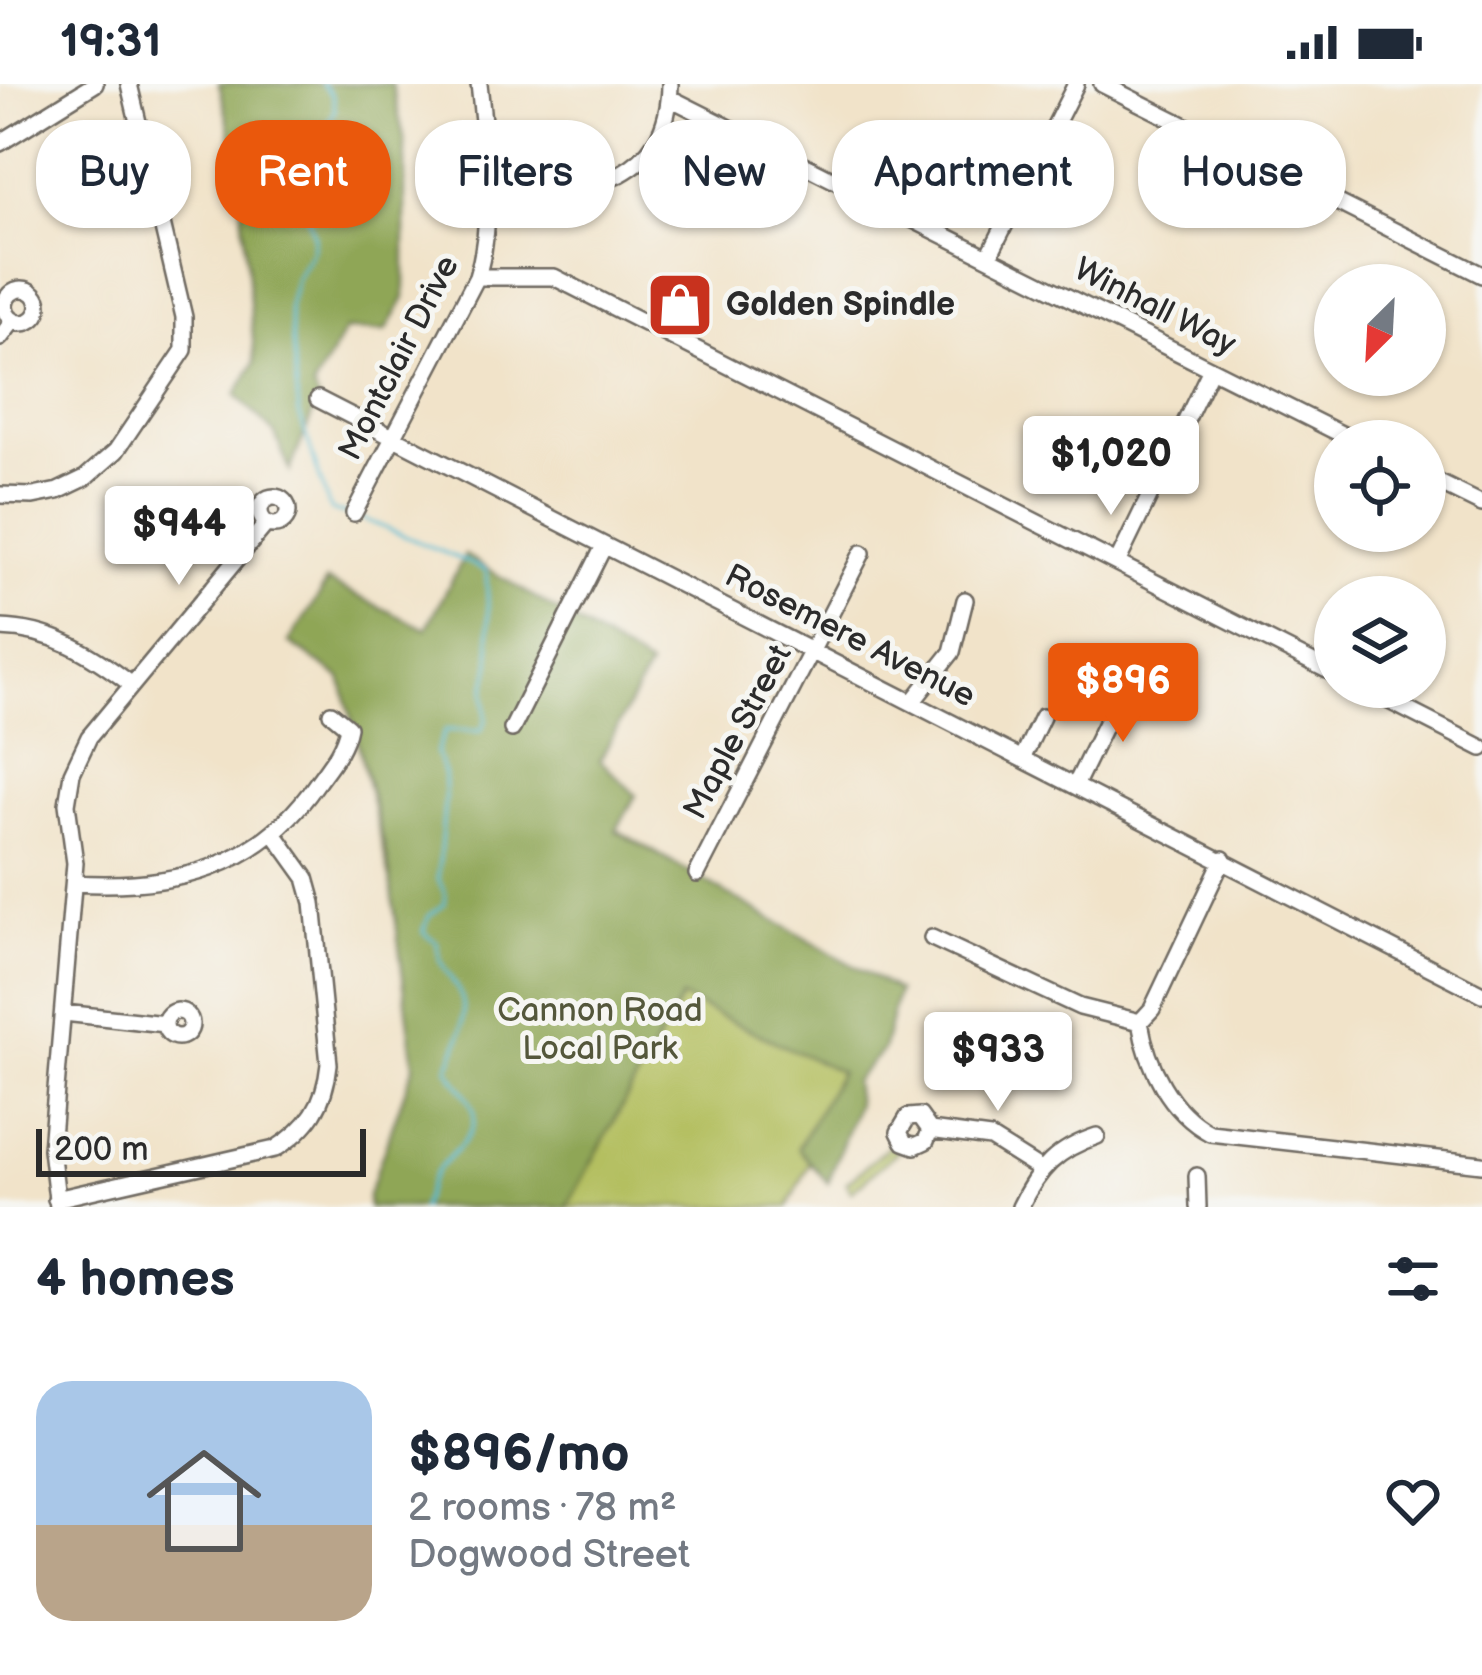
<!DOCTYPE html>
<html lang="en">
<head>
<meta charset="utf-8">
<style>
  :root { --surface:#fff; --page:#f2f2f3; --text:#1f2937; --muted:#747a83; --accent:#ea580c }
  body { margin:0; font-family:"Balsamiq Sans",sans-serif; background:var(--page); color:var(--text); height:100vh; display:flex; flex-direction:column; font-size:45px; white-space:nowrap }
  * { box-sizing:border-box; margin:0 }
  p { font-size:39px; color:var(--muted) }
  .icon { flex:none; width:66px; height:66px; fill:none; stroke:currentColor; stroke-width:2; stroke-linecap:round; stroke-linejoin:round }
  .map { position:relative; height:1123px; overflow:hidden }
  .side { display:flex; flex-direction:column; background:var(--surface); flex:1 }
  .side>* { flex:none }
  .top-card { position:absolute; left:36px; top:36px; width:1410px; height:108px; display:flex; gap:24px }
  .needle { width:78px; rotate:204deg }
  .fabs { position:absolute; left:1314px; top:180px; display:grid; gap:24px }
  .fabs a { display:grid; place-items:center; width:132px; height:132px; border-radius:50%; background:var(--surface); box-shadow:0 3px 9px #0004; font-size:60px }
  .scale { position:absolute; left:36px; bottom:30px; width:330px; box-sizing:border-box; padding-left:12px; border:6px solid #2b2b2b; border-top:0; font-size:33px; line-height:42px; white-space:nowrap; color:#2b2b2b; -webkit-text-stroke:9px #f6f6f2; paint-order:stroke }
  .price { position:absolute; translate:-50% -102px; padding:0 27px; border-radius:12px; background:#fff; color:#222; font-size:39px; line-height:78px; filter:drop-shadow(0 3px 6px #0008) }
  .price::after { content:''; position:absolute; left:50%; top:72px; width:36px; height:27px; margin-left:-18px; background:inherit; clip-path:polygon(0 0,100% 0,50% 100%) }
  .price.selected { background:var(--accent); color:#fff }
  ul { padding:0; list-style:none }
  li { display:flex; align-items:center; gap:36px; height:300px; padding:0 36px }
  li span { display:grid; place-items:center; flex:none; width:336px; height:240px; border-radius:36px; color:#555 }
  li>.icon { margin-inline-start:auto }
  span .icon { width:144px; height:144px; fill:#fffc; stroke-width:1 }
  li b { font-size:51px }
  h2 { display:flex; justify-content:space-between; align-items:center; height:144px; padding:0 36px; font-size:51px }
  .tag { padding:0 42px; border-radius:48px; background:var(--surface); box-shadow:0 3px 9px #0004; font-size:42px; line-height:108px }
  .tag.selected { background:var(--accent); color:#fff }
  .status { display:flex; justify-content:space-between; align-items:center; height:84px; padding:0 60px; background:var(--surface); direction:ltr }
  .status svg { height:33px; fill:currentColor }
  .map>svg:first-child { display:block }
  .green { fill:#b4bf61; stroke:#707546; stroke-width:3 }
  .forest { fill:#8fa657; stroke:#5d6841; stroke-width:3 }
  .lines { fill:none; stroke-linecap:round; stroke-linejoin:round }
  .stream { stroke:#54bbd2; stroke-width:3 }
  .minor-casing { stroke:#706b62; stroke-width:20 }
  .minor { stroke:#fff; stroke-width:15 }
  .labels { text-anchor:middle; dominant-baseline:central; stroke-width:10; stroke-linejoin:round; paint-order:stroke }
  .poi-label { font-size:33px; font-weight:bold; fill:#2b2b2b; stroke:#f6f6f2; text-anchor:start }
  .street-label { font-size:33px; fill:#2b2b2b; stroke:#f6f6f2 }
  .park-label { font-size:33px; fill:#54573b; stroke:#f6f6f2 }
</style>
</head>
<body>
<div class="status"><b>19:31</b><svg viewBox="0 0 49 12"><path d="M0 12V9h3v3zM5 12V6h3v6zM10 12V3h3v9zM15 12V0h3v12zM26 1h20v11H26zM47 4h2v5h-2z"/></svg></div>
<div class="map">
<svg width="1482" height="1123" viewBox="0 0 1482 1123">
  <rect width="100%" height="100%" fill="#f6f6f2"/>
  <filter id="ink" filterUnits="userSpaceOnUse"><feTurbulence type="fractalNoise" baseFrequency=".00833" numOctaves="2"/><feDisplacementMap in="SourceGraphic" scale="24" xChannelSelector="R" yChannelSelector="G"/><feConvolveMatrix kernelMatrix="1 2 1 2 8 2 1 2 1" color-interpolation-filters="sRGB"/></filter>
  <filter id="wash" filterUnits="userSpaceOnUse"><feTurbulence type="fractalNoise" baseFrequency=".004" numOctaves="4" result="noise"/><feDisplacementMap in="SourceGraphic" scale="48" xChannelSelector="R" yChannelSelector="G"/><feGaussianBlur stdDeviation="2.7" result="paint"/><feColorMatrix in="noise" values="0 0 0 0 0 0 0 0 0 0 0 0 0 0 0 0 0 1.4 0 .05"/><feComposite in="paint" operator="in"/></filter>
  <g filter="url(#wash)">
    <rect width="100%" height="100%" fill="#f1e3c9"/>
    <path class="green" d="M326 497 425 547 491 672 896 909 788 1123H371L413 1023 422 931 343 596 291 560 323 516 321 507Z
      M891 1060 898 1067 851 1108 846 1099Z"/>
    <path class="forest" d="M219 0H392L405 59V214L386 247 345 246 313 304 318 315 290 387 275 350 236 311 255 278 238 80Z
      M465 471 649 583 600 676 636 711 616 747 898 907 883 966 854 997 857 1020 828 1099 798 1064 840 988 681 914 567 1123H368V1111L414 981 388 775 341 594 289 558 328 498 426 545Z"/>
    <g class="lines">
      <path class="stream" d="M322 0 333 12 335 27 305 82 299 101 314 154 312 167 296 195 289 223 299 329 330 426 346 430
        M361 434 486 486 491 578 485 607 486 636 481 647 445 646 436 668 444 690 445 712 438 794 445 810 444 820 429 832 423 848 437 858C439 886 450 888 460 910 470 932 458 963 448 984 455 998 469 1011 473 1025 480 1052 449 1069 436 1088 429 1097 426 1112 421 1123"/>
    </g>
  </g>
  <g filter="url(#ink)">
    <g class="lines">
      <g class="minor-casing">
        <path id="minor" d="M1102 0 1482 191
          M670 14 1355 357
          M0 59 95 0
          M486 117C568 106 669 109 670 0
          M989 172 1076 0
          M477 193H554L1335 590
          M5 222a17 17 0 1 1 34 0a17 17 0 1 1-34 0Z
          M0 254 13 237
          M318 315 1482 910
          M1168 374 1211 285
          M1425 392 1482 420
          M0 411 33 412 58 407 85 394 116 367 184 266V233L129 0
          M260 427a14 14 0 1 1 28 0a14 14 0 1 1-28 0Z
          M354 429 477 193C495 133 486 62 479 0
          M1117 479 1150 411
          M0 544C52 545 92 570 132 601
          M1362 603 1482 664
          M913 617 952 568 965 516
          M512 645 604 462
          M1023 673 1042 633
          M1076 700 1125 600
          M697 790 862 469
          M74 799C172 805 258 786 317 699 329 682 344 665 348 643L331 629
          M932 854 1080 923 1140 938
          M165 940a13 13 0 1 1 26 0a13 13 0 1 1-26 0Z
          M64 929 165 940
          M1140 938C1147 981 1170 1028 1210 1049L1482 1080
          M1140 938 1152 925 1223 775
          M930 1046 926 1057 915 1062 904 1058 899 1048 908 1033 920 1032 930 1046 990 1054 1041 1086
          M1197 1092 1198 1123
          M56 1115 275 1065C309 1044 325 1020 329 980L313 819 306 794 273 748
          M58 1123 51 1065 75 779 67 720 72 689 89 653 266 440
          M1020 1123C1038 1085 1057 1065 1097 1052"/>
      </g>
      <use href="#minor" class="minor"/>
    </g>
  </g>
  <defs>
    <g id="shop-square" transform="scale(3.45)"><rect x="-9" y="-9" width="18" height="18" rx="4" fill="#c8321e" stroke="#f6f6f2"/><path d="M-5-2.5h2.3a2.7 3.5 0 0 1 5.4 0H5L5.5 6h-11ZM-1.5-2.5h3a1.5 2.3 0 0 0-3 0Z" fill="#fff"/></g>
  </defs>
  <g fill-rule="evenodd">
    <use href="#shop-square" x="680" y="221"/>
  </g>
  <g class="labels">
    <g class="poi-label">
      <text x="726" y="221">Golden Spindle</text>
    </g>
    <g class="street-label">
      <text transform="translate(1155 223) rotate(27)">Winhall Way</text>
      <text transform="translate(399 274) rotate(-63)">Montclair Drive</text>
      <text transform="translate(850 552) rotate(27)">Rosemere Avenue</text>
      <text transform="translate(738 648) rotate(-62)">Maple Street</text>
    </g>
    <g class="park-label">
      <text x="600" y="927">Cannon Road<tspan x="600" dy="38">Local Park</tspan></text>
    </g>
  </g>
</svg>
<div class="fabs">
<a><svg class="needle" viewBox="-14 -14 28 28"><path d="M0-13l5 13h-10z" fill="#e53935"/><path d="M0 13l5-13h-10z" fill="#747a83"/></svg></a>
<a><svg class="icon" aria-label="locate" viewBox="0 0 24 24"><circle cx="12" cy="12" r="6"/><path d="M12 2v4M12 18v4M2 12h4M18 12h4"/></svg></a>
<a><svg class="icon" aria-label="layers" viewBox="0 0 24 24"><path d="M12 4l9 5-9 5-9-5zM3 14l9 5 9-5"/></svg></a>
</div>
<div class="scale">200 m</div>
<b class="price" style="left:1111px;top:434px">$1,020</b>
<b class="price" style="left:179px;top:504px">$944</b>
<b class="price selected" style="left:1123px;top:661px">$896</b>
<b class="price" style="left:998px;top:1030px">$933</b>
<div class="top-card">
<a class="tag">Buy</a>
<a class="tag selected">Rent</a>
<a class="tag">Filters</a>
<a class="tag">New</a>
<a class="tag">Apartment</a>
<a class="tag">House</a>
</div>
</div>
<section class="side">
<h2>4 homes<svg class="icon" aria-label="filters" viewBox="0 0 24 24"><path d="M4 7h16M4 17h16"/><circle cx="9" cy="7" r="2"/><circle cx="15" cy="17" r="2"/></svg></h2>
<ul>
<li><span style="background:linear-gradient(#a9c7e8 60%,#b9a48a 0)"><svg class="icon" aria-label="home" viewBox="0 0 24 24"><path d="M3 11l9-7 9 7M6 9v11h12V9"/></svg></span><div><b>$896/mo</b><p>2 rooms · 78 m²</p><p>Dogwood Street</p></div><svg class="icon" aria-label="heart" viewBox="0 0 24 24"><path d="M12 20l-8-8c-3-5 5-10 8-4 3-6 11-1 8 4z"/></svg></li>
</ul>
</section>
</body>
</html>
